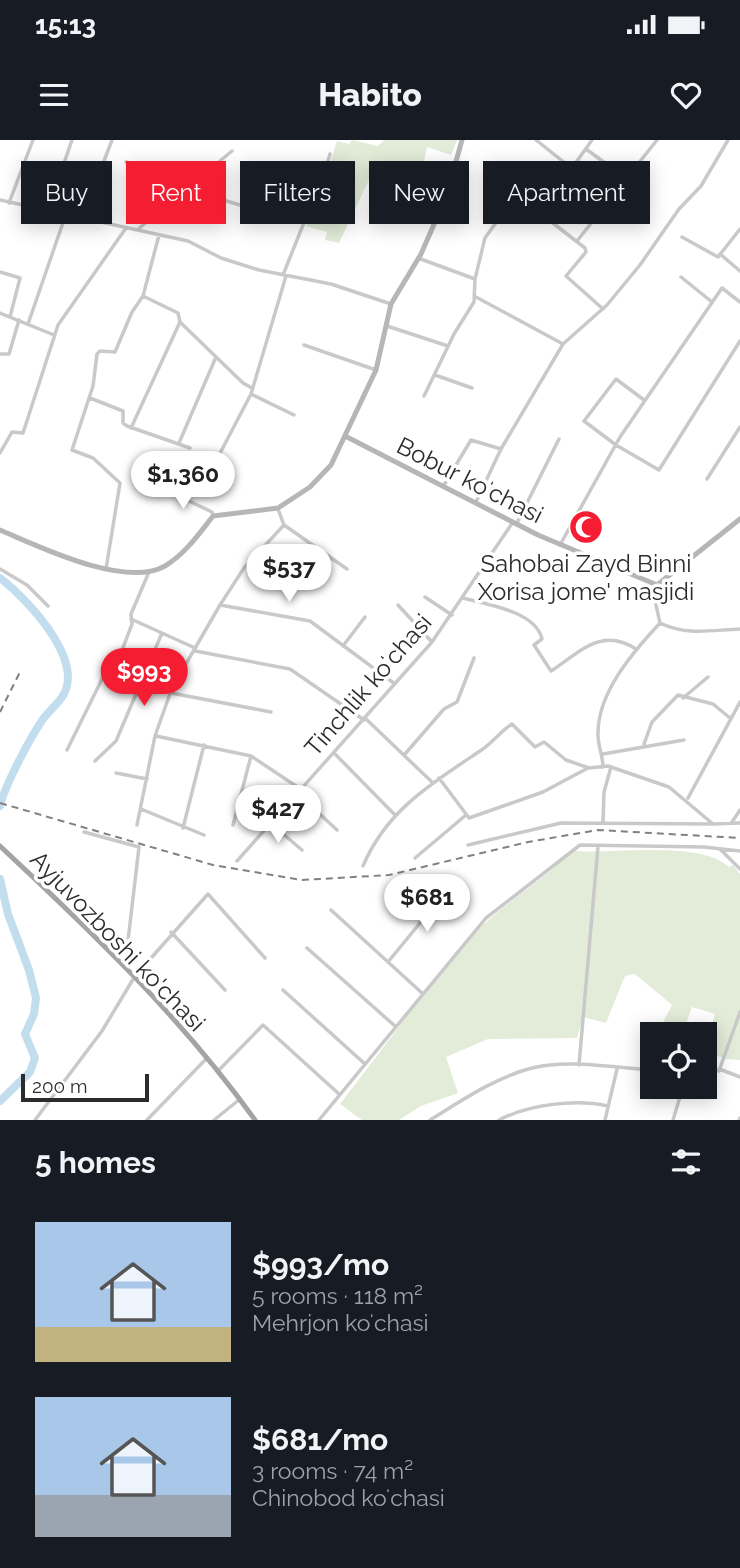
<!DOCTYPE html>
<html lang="en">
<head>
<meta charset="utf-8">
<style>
  :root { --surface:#171b24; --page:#20242c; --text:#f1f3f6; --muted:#9ea1a6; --accent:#f41d32 }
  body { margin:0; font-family:Raleway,sans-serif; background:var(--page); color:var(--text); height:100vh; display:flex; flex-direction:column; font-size:26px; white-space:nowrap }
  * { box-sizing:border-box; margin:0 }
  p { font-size:23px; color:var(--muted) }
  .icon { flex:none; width:38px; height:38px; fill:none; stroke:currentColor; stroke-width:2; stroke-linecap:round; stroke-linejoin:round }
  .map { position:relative; height:980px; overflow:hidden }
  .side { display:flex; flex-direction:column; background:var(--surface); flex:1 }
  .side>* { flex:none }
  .guide { position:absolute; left:21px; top:21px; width:698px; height:63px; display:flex; gap:14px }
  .buttons { position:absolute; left:640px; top:882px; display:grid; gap:14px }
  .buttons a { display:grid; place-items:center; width:77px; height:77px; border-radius:0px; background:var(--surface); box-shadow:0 4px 18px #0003; font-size:35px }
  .scale { position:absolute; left:21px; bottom:18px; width:128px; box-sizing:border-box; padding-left:7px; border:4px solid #2c2c2c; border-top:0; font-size:19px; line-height:24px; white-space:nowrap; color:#2c2c2c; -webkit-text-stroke:5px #fff; paint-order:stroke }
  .price { position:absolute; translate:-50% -60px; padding:0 16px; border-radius:24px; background:#fff; color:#222; font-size:23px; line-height:46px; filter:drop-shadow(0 2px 4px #0008) }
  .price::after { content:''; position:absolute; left:50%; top:42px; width:21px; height:16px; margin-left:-10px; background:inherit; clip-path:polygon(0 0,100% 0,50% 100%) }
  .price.active { background:var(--accent); color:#fff }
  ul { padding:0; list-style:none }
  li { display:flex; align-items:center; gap:21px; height:175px; padding:0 35px }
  li span { display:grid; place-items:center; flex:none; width:196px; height:140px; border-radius:0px; color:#555 }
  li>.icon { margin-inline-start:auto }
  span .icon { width:84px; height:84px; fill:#fffc; stroke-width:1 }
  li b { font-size:30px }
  h2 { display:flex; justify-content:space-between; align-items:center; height:84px; padding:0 35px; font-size:30px }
  .pill { padding:0 24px; border-radius:0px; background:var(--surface); box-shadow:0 4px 18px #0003; font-size:24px; line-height:63px }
  .pill.active { background:var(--accent); color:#fff }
  .status { display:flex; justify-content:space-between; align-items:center; height:49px; padding:0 35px; background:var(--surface); direction:ltr }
  .status svg { height:19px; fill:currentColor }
  header { display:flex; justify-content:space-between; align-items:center; height:91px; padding:0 35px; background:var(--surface); font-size:32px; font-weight:800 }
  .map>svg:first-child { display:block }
  .green { fill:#e3ecd8 }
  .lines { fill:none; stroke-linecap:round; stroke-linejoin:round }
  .river { stroke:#c2deee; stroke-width:8 }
  .street { stroke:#c9c9c9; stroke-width:3.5 }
  .secondary { stroke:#b6b6b6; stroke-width:5 }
  .primary { stroke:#a4a4a4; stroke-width:5 }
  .rail { stroke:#818181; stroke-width:2; stroke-dasharray:7 5; stroke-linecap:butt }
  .labels { text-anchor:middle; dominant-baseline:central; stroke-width:7; stroke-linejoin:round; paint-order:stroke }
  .street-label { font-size:24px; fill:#2c2c2c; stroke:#fff }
  .poi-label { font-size:24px; fill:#2c2c2c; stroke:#fff }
</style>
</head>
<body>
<div class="status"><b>15:13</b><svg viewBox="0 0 49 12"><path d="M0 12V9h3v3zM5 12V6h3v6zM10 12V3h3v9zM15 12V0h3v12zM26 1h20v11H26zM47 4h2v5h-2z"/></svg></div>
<header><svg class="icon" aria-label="menu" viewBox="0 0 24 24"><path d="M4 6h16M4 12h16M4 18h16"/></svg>Habito<svg class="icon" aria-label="heart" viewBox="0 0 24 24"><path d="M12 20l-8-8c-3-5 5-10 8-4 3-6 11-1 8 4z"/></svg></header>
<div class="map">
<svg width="740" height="980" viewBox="0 0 740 980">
  <rect width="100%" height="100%" fill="#fff"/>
  <path class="green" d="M352 0 378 6 384 0H457L451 15 427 7 421 37 410 31 406 37 385 25 381 30 375 27 339 103 325 100 327 92 306 86 317 66 337 1 349 4Z
    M572 711C611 714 701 700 729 727L733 725 740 734V920L725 919 705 911 715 874 692 867 684 890 662 884 672 865 635 834 625 836 606 883 583 877 577 898 488 899 446 917 458 953 421 966 399 980H362L340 964C384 908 426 847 474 794 504 762 542 742 572 711Z"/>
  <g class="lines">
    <path class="river" d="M0 438C26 458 83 517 64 554 59 563 49 571 43 579 30 598 5 645 0 666
      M0 739 8 774 29 830 36 858 34 874 25 894 35 918 30 932 0 961"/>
    <path class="street" d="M536 0 570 27
      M592 0 540 73 585 108 586 112 566 136 603 169
      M586 9 627 39
      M126 22 178 36 193 51 240 65
      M0 60 188 101 221 118 259 130 331 144 391 164
      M9 63 33 0
      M47 73 72 0
      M82 78 112 0
      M137 90 232 11
      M682 97 718 117 740 89
      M577 101 657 0
      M720 114 740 131
      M418 118 475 139
      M0 132 20 138 10 177
      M283 135 303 85 316 61 330 14
      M681 137 712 162
      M143 156 178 173 180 182 243 243 252 248
      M476 157 563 204
      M0 173 54 195
      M28 184 66 74
      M387 186 448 206
      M304 205 376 230
      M0 214H9L19 180
      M435 235 472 248
      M251 254 294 275
      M424 256 454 194 474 162 475 139 485 98 518 52 556 48
      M90 258 123 271V283L127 286 190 308
      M644 260 616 239 584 281 616 305 659 330 740 201
      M131 288 180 182
      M179 303 216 217
      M0 313 12 292 23 293 58 185 126 88
      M217 319 251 254 286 136
      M707 339 740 287
      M444 345 471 300 501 309
      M168 351 212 372 213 376
      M476 362 501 309 563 204 607 165 640 125 679 69 701 46 728 0
      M517 383 559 299
      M284 385 347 429
      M560 405 620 297 722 148 740 162
      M0 429 27 445 48 466
      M106 429 120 343 93 318 72 310 93 246 97 214 100 211 115 212 132 172 143 156 159 95
      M425 457 452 475
      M463 458C485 464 536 471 542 499L534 505 551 531C579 513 601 486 636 509
      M220 465 244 428 284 385 278 369
      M398 465 432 502
      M131 479 195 508
      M660 483C687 496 711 490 740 489
      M343 506 365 477
      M195 511 290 529 364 580
      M171 553 271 572
      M683 558 708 537
      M366 579 433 643
      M156 596 251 616 299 648
      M644 604 652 582 678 555 713 564 730 578
      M67 610 106 531 119 518 132 484 131 474 149 432
      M334 613 395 675
      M405 614 444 569 457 562 474 518
      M603 614 684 600
      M95 621 116 601 162 493
      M603 627C603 616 598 606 598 595 597 553 633 512 660 483L656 465 657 445
      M116 633 147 639
      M439 638 469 678 543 652 588 628
      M296 652 337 690
      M688 658 740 562
      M141 669 204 695
      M269 682 302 710
      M603 682 604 652 611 627
      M732 682 740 670
      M137 685 155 596 172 548 220 465 310 481 395 544
      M233 685 251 616
      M183 688 204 605
      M84 692 139 707 125 826
      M468 705 561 683 713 684
      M720 709 740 729
      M415 718 466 675
      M237 721 432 502 513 382
      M363 726C387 669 434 642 483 609 493 602 501 591 512 584L535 607 544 602 566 620 589 628 608 626 669 647 713 684 740 683
      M331 770 422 853
      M171 792 225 850
      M307 808 395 886
      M388 822 447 750
      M283 850 365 924
      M579 925 598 706
      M218 931 263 885 339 954
      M705 931 722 930 740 937
      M719 931 740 872
      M35 980 102 891 135 836 208 754 265 818
      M147 980 206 919
      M214 980 240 959
      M319 980 486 778 580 705 704 707 740 711
      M430 980C461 961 496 937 532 928 570 919 614 928 653 930
      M499 980C530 964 575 959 608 966
      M605 980 617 929
      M673 980 683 947
      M739 980 740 978"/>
    <path class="secondary" d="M345 296 538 395 657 445 740 379
      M0 390C38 406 125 449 165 426 185 414 199 394 213 376L278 368 310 347 331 325 376 230 391 164 421 114 446 57 462 0"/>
    <path class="primary" d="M0 706C91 791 182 878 255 980"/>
    <path class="rail" d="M0 572 20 532
      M0 663 213 725 302 740 389 735 528 702 598 690 740 698"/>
  </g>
  <defs>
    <g id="mosque-disc" transform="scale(1.75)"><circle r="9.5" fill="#f41d32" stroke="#fff"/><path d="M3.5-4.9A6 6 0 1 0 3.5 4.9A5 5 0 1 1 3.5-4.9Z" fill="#fff"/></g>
  </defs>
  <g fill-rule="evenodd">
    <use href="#mosque-disc" x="586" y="387"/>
  </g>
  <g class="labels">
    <g class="street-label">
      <text transform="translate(470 340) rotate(27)">Bobur koʻchasi</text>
      <text transform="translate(368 545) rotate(-49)">Tinchlik koʻchasi</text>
      <text transform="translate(118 801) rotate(46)">Ayjuvozboshi ko'chasi</text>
    </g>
    <g class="poi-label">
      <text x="586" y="423">Sahobai Zayd Binni<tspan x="586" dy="28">Xorisa jome' masjidi</tspan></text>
    </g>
  </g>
</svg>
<div class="buttons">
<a><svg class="icon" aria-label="locate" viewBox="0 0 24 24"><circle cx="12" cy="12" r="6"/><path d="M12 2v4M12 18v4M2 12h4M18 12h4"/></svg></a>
</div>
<div class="scale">200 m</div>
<b class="price" style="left:183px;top:371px">$1,360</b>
<b class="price" style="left:289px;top:464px">$537</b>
<b class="price active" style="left:144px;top:568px">$993</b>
<b class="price" style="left:278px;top:705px">$427</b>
<b class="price" style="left:427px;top:794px">$681</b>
<div class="guide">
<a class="pill">Buy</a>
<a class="pill active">Rent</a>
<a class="pill">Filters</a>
<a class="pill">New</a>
<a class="pill">Apartment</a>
</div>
</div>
<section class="side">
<h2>5 homes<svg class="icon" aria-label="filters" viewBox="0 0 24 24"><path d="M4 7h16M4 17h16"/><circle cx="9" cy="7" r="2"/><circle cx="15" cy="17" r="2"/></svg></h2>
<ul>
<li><span style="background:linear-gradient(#a9c7e8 75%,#c2b280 0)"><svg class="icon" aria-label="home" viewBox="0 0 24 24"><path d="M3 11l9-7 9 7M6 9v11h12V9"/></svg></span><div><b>$993/mo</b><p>5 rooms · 118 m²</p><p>Mehrjon koʻchasi</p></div></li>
<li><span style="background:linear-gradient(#a9c7e8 70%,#9aa5b1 0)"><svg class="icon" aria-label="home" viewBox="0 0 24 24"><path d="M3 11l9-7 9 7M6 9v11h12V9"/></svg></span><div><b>$681/mo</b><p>3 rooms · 74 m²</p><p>Chinobod koʻchasi</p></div></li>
</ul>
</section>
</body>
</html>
